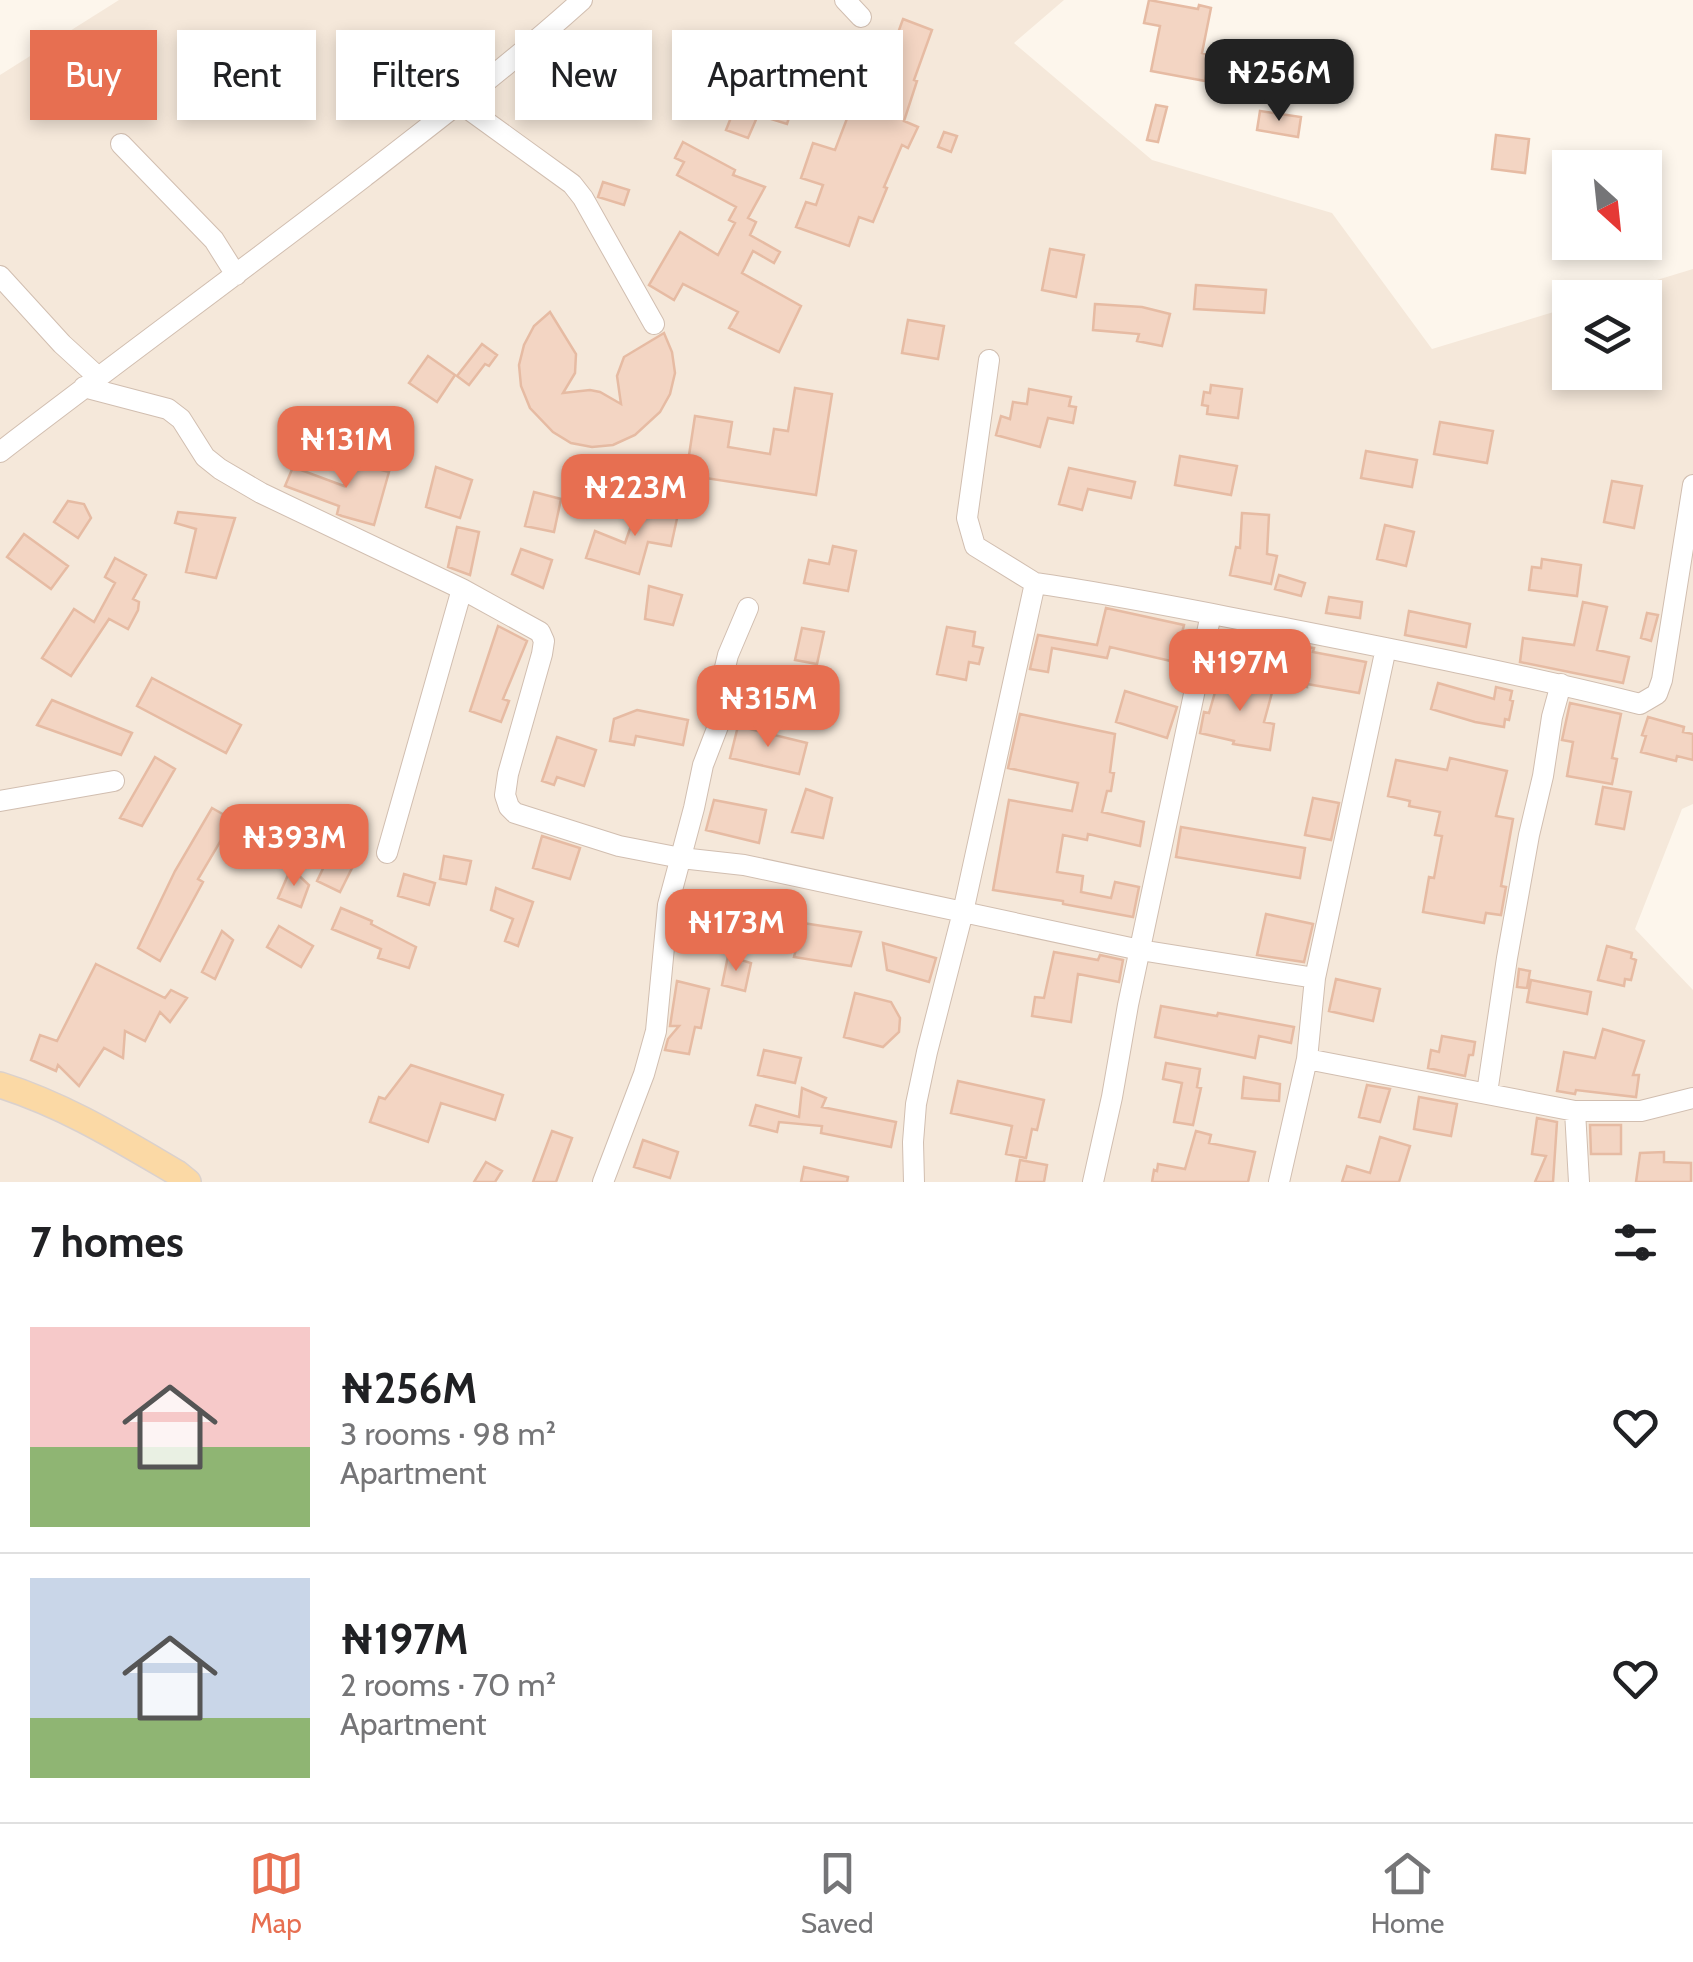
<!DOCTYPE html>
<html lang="en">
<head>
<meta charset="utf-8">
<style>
  :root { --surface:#fff; --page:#f2f2f2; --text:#202124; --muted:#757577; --line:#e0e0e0; --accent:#e76f51 }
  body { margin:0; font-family:Cabin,sans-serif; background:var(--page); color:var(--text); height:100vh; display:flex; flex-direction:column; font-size:38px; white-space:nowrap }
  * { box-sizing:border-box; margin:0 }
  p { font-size:32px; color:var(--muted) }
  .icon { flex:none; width:55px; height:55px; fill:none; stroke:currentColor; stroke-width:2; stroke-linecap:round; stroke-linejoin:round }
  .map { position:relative; height:1182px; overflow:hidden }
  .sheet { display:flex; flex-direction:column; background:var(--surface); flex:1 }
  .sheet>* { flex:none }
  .hud { position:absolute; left:30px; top:30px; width:1000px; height:90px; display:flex; gap:20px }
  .needle { width:65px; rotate:153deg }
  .tools { position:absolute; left:1552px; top:150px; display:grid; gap:20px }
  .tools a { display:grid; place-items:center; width:110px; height:110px; border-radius:0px; background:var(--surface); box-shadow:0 5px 15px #0003; font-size:50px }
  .price { position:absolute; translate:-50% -85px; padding:0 22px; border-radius:20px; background:var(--accent); color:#fff; font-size:32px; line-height:65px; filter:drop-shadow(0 2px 5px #0008) }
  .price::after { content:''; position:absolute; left:50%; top:60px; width:30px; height:22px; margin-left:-15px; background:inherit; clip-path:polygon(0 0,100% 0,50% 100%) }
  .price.current { background:#222; color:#fff }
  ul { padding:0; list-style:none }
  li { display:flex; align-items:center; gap:30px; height:250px; padding:0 30px }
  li+li { border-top:2px solid var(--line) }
  li span { display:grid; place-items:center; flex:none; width:280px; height:200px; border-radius:0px; color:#555 }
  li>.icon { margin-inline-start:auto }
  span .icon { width:120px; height:120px; fill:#fffc; stroke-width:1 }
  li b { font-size:42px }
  h2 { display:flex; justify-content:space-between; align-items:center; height:120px; padding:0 30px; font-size:42px }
  .tag { padding:0 35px; border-radius:0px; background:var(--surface); box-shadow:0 5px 15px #0003; font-size:35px; line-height:90px }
  .tag.current { background:var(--accent); color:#fff }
  .tab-bar { display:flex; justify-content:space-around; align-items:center; height:140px; border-top:2px solid var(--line); background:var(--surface); font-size:28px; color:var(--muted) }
  .tab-bar a { display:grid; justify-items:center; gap:5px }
  .tab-bar .current { color:var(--accent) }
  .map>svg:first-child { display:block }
  .residential { fill:#f5e8da }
  .building { fill:#f3d5c3; stroke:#e6bba3; stroke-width:2.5 }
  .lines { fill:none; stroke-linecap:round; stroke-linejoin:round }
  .minor-casing { stroke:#d1beb0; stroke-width:22 }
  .major-casing { stroke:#dad1cd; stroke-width:28 }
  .minor { stroke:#fff; stroke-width:20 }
  .major { stroke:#fbd9a5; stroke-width:25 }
</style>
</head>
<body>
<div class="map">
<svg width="1693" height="1182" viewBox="0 0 1693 1182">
  <rect width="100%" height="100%" fill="#fdf6ec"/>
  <path class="residential" d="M119 0H1064L1014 43 1152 160 1332 213 1432 349 1570 307V372H1645V298L1601 297 1693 269V804L1682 809 1635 929 1693 990V1182H0V75Z"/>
  <path class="building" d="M1149 0 1198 9 1199 5 1211 8 1202 53 1210 55 1205 81 1151 71 1160 26 1144 23Z
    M903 19 932 30 914 80 917 81 904 121 918 127 908 148 902 145 884 187 887 188 873 222 859 217 849 246 796 227 806 202 816 205 823 185 801 178 813 143 835 150 861 82 838 73 846 51 886 66Z
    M753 63 775 72 768 91 795 99 787 124 758 115 748 138 726 130Z
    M1156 105 1167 107 1158 142 1147 140Z
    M1260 111 1301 117 1298 137 1257 130Z
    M944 132 957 136 951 152 938 147Z
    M1496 135 1529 139 1525 173 1492 169Z
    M683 142 735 170 733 175 765 187 748 218 756 222 750 235 780 252 774 263 753 251 742 273 801 306 779 352 729 328 738 312 683 284 674 300 649 285 680 232 718 255 735 223 729 220 736 207 677 175 684 162 675 158Z
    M603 182 629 190 624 205 598 197Z
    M1050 249 1084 255 1076 297 1042 290Z
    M1196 285 1266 290 1264 313 1194 309Z
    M1095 304 1142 307 1170 314 1162 346 1137 341 1139 334 1093 330Z
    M550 312 576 354 575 373 563 393 590 390 600 392 621 404 617 376 624 357 664 333 672 352 675 373 670 394 660 412 635 435 613 445 592 447 571 443 553 432 530 408 521 386 519 365 524 345 534 326Z
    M908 320 944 326 938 359 902 353Z
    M482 344 497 355 489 366 485 364 469 385 457 376Z
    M428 356 455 375 437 402 409 383Z
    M1211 385 1242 389 1238 418 1207 414 1208 406 1202 405 1204 392 1210 393Z
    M795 388 832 394 816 495 686 475 695 416 732 422 728 447 770 454 774 429 788 431Z
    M1029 389 1071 397 1069 406 1076 407 1073 423 1048 418 1040 447 996 435 1001 416 1010 419 1013 402 1027 404Z
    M1440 422 1493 431 1487 463 1434 454Z
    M1366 451 1417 460 1412 487 1361 478Z
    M1180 456 1237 466 1231 495 1175 485Z
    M351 462 389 472 374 525 342 516 337 514 339 506 285 486 293 467 344 486Z
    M436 467 472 480 460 518 426 507Z
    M1069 468 1135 482 1131 498 1088 489 1082 510 1059 504Z
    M1612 481 1642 486 1634 528 1604 522Z
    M534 492 561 499 554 532 525 526Z
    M68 501 84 504 91 518 78 538 54 522Z
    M639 503 678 514 671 546 648 542 639 574 586 558 595 531 625 543Z
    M178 512 235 518 216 578 186 572 196 529 175 523Z
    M1242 513 1269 515 1267 554 1277 556 1271 584 1230 575 1236 547 1240 548Z
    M1385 525 1414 532 1406 566 1377 559Z
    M457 527 479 532 470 575 448 567Z
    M24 534 68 566 51 589 7 557Z
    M833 546 856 551 848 591 804 583 809 560 829 564Z
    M521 549 552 560 543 588 512 574Z
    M115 558 146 575 133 599 139 602 138 610 128 629 109 619 71 676 42 658 74 609 94 622 115 583 105 577Z
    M1542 559 1581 565 1577 596 1529 590 1532 567 1541 568Z
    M1279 575 1305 583 1301 596 1275 589Z
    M649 586 682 595 673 625 645 619Z
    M1329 597 1362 602 1360 618 1326 613Z
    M1583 602 1607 607 1597 650 1629 657 1623 683 1520 662 1523 638 1574 645Z
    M1106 608 1184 625 1175 662 1110 647 1107 658 1052 648 1048 672 1030 669 1038 635 1097 645Z
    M1409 611 1470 624 1466 647 1405 635Z
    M1647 613 1658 615 1651 641 1641 638Z
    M498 626 527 641 503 699 509 701 501 722 470 711Z
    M947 627 975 632 973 646 983 648 979 664 969 662 966 680 937 674Z
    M802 628 824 632 817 664 795 660Z
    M1288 644 1314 648 1313 652 1366 662 1359 693 1307 684V687L1281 683Z
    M1220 675 1273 689 1264 722 1274 724 1270 750 1233 744 1234 741 1200 733 1204 712 1209 713Z
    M152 678 241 725 226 753 137 706Z
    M1438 683 1494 699 1496 687 1512 691 1510 700 1513 701 1509 720 1505 719 1504 727 1475 722 1431 709Z
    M1125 691 1177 707 1167 738 1116 722Z
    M52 700 132 733 121 755 37 725Z
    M1570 703 1621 714 1612 758 1617 759 1612 784 1567 776 1573 742 1562 740Z
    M637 710 688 720 683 745 636 736 634 745 610 741 614 719Z
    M1020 714 1115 734 1110 772 1114 773 1111 791H1107L1102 812 1144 822 1140 846 1088 834 1087 840 1063 835 1057 872 1083 876 1081 892 1111 898 1115 882 1139 887 1133 917 1063 904V901L993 890 1009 800 1072 811 1078 783 1008 768Z
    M1648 717 1684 727 1683 732 1693 734V760L1677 756 1676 761 1641 752 1646 736 1642 735Z
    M738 726 807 743 799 774 730 758Z
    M557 737 596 750 584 786 557 777 554 785 542 781Z
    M155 757 175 769 142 826 120 818Z
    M1450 758 1507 771 1496 816 1513 819 1501 886 1506 887 1501 915 1486 913 1484 923 1423 912 1429 877 1434 878 1442 836 1435 835 1440 812 1409 806 1410 801 1388 796 1396 760 1447 770Z
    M1603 787 1631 792 1624 829 1596 824Z
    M806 789 832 798 823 838 792 832Z
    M1313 798 1339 803 1331 840 1305 835Z
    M714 800 766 810 759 843 706 830Z
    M212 808 233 820 198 879 203 882 160 961 138 948 175 871Z
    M1181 827 1305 848 1300 878 1176 857Z
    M542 836 580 848 570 879 533 868Z
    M332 850 355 862 340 892 317 881Z
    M444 856 471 861 466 884 440 879Z
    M291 868 309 885 301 907 278 898Z
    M404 874 435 883 429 905 398 896Z
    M496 888 533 902 518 946 505 941 513 919 491 910Z
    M693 900 762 914 760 938 687 928Z
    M341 908 372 921 371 924 416 947 409 968 378 958 381 949 332 929Z
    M1266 914 1313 924 1304 962 1257 955Z
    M803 923 861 932 851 966 794 957Z
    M279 926 313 946 301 967 267 947Z
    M222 931 233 940 215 979 202 972Z
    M883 943 936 958 929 982 887 970Z
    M1607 946 1632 953 1631 958 1636 960 1631 980 1625 979 1624 986 1598 980Z
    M1054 952 1098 960 1100 955 1123 960 1119 982 1078 974 1071 1022 1032 1016 1035 997 1044 998Z
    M728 956 751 963 745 991 722 985Z
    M96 964 165 998 171 990 187 998 170 1022 160 1012 145 1041 125 1031 123 1058 104 1048 79 1086 58 1065 56 1071 31 1060 40 1035 57 1041Z
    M1519 969 1530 971 1527 988 1517 987Z
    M1336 979 1380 989 1373 1021 1329 1011Z
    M1531 980 1591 992 1587 1014 1527 1002Z
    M677 981 709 989 701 1028 695 1027 689 1054 665 1050 668 1039 679 1026H670Z
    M855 993 891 1002 900 1018 899 1032 883 1047 844 1037Z
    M1161 1006 1217 1016 1218 1013 1294 1027 1291 1043 1259 1036 1255 1058 1155 1037Z
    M1603 1029 1644 1041 1633 1075H1639L1636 1097 1576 1090 1575 1094 1557 1091 1564 1052 1595 1058Z
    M1442 1036 1475 1042 1473 1055H1469L1465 1076 1428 1068 1431 1050 1439 1052Z
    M764 1050 801 1058 795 1083 758 1075Z
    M1166 1063 1200 1069 1197 1087 1201 1088 1193 1125 1174 1122 1182 1083 1163 1079Z
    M411 1065 503 1095 495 1120 441 1103 428 1142 370 1122 379 1097 385 1099Z
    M1244 1077 1280 1084 1279 1101 1242 1098Z
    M958 1081 1044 1100 1037 1130 1032 1129 1026 1158 1006 1154 1012 1126 951 1113Z
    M1367 1085 1390 1089 1380 1122 1359 1117Z
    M802 1088 826 1098 822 1107 896 1122 891 1147 821 1133 822 1126 779 1122 777 1132 750 1125 756 1105 799 1117Z
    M1419 1097 1457 1104 1451 1136 1414 1129Z
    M1537 1118 1557 1122 1553 1182H1535L1546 1156 1532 1154Z
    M1590 1125H1621V1154H1591Z
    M552 1131 572 1138 556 1182H533Z
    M1196 1131 1211 1135 1209 1143 1255 1152 1248 1182H1152L1154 1170 1157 1171 1158 1164 1185 1169Z
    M1380 1137 1410 1146 1399 1182H1342L1347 1166 1370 1173Z
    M643 1140 678 1152 670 1178 634 1167Z
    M1664 1152V1162L1691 1163V1182H1636L1640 1153Z
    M1020 1160 1047 1165 1044 1182H1016Z
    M486 1162 502 1171 495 1182H474Z
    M804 1167 848 1177 847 1182H801Z"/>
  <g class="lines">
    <g class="minor-casing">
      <path id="minor" d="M845 0 861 17
        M460 103 572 184 583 198 654 324
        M121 144 214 240 236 275
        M0 276 62 344 97 376
        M989 360 967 518 975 546 1035 583
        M84 387 168 409 181 419 205 457 220 469 261 493 462 589 540 632 544 641 542 654 508 774 505 795 509 807 515 813 619 846 681 858 744 865 1140 950 1315 978 1307 1059 1279 1182
        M0 452C121 359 243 270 364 177 439 119 512 63 582 0
        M0 801 114 781
        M387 853 462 589
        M1315 978 1386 648
        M1307 1059 1575 1111H1641L1693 1098
        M1487 1093 1507 958 1529 835 1543 776 1552 717 1561 684
        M1575 1111 1579 1182
        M603 1182 644 1074 656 1031 668 905 694 808 703 765 720 721 722 680 728 655 748 608
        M914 1182 913 1142 916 1104 927 1052 963 912 1035 583C1120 595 1205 613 1290 629 1407 652 1524 675 1640 704L1657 694 1662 680 1693 485
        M1093 1182 1112 1097 1128 1005 1211 614"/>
    </g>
    <g class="major-casing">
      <path id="major" d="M0 1085C64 1105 119 1139 177 1173L188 1182"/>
    </g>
    <use href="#minor" class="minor"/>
    <use href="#major" class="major"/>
  </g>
</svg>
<div class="tools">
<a><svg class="needle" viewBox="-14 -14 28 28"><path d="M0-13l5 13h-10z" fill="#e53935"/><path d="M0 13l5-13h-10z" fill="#757577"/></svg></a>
<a><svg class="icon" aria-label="layers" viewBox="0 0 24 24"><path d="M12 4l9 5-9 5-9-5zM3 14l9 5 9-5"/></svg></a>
</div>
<b class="price current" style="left:1279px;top:124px">₦256M</b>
<b class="price" style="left:346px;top:491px">₦131M</b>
<b class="price" style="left:635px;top:539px">₦223M</b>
<b class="price" style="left:1240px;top:714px">₦197M</b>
<b class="price" style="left:768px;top:750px">₦315M</b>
<b class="price" style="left:294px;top:889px">₦393M</b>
<b class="price" style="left:736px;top:974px">₦173M</b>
<div class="hud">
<a class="tag current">Buy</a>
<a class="tag">Rent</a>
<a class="tag">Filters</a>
<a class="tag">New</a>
<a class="tag">Apartment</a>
</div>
</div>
<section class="sheet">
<h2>7 homes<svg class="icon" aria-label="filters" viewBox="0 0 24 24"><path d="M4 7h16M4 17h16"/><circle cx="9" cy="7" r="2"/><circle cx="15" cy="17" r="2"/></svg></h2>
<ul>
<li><span style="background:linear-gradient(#f6c9c9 60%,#8fb573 0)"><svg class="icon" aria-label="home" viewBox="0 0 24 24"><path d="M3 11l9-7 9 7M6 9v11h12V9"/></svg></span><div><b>₦256M</b><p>3 rooms · 98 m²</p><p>Apartment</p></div><svg class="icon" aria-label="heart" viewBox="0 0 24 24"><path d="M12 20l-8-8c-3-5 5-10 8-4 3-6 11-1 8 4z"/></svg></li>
<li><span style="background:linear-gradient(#c9d6e8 70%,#8fb573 0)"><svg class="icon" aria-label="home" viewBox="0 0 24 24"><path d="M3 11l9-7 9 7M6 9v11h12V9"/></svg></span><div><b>₦197M</b><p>2 rooms · 70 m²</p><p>Apartment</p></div><svg class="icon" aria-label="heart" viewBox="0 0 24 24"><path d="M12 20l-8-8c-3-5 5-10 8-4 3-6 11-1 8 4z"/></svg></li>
</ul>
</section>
<nav class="tab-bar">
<a class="current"><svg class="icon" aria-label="map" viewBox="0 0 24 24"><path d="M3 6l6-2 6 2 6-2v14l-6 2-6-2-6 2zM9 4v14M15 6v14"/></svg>Map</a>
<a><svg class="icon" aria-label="saved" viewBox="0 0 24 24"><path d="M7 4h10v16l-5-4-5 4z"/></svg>Saved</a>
<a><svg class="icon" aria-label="home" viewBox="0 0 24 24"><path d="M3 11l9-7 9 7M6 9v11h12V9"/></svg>Home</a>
</nav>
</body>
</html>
